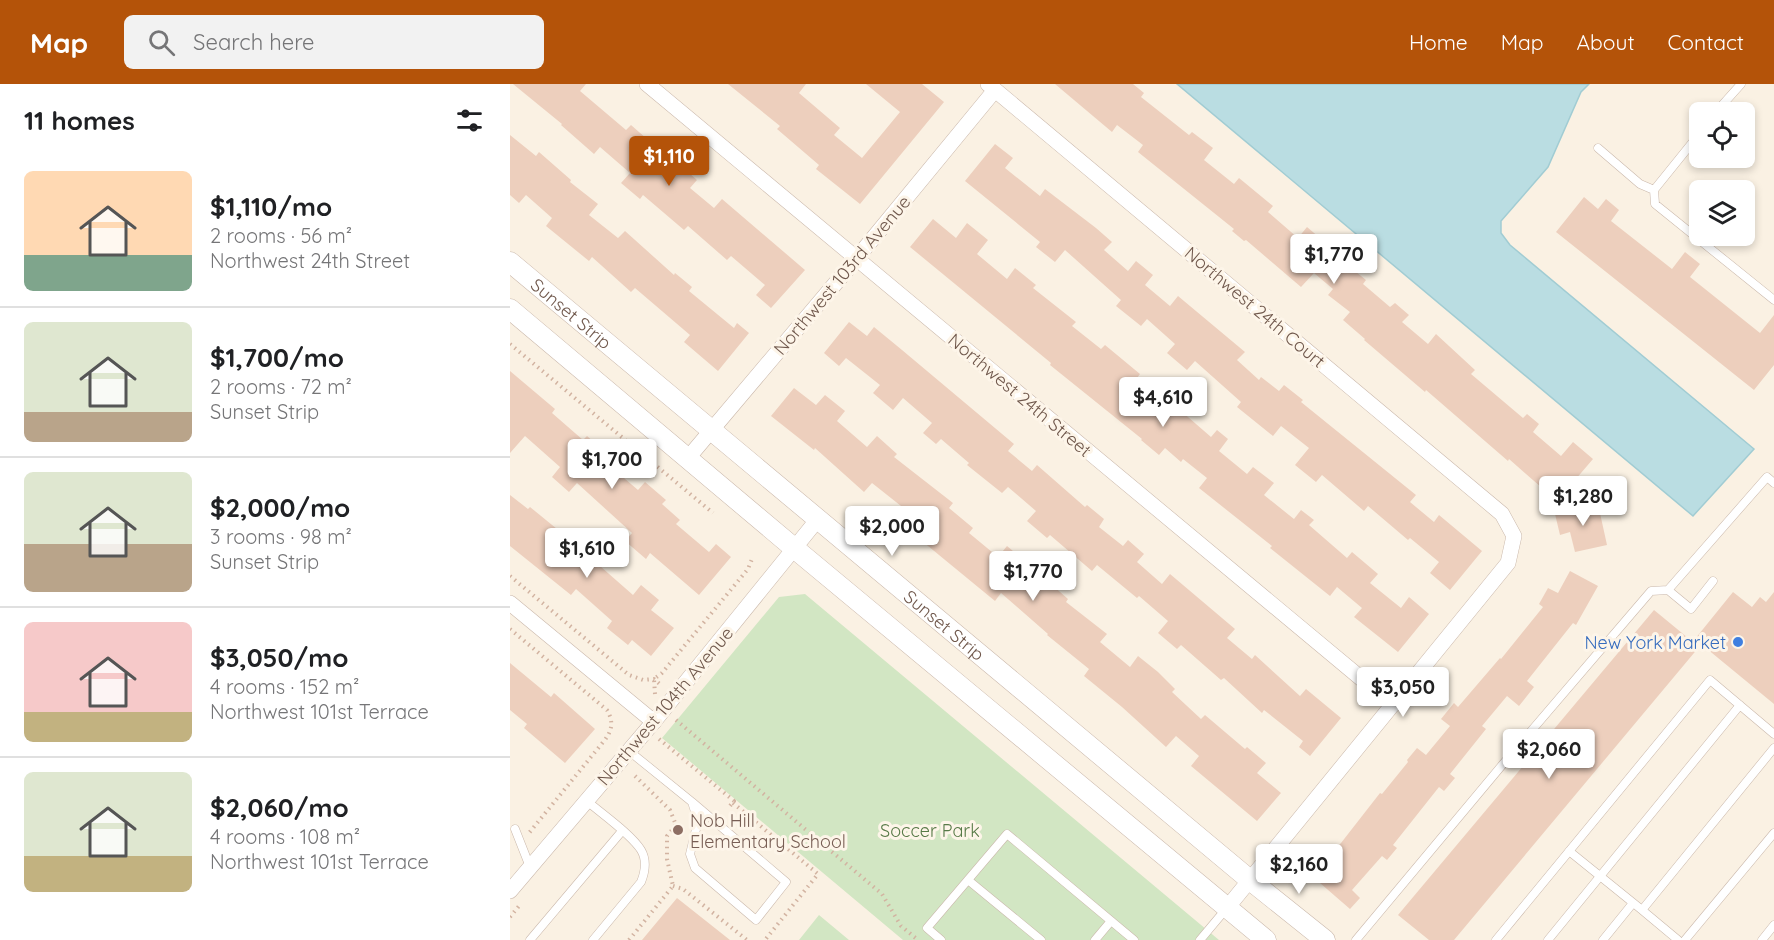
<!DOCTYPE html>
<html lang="en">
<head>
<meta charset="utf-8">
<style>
  :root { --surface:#fff; --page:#f2f2f2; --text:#202124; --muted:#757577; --line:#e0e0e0; --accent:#b45309 }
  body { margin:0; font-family:Quicksand,sans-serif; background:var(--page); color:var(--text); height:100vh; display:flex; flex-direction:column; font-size:22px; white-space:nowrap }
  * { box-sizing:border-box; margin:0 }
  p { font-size:20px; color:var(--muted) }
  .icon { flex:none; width:33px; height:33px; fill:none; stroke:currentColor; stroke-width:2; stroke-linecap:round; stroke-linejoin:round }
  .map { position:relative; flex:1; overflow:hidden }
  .side { display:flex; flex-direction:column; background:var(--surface); width:510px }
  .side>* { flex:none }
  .buttons { position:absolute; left:1179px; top:18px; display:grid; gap:12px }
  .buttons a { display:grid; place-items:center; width:66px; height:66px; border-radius:9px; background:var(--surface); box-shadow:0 3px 9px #0003; font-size:30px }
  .price { position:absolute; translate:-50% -51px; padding:0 14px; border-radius:6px; background:#fff; color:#222; font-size:20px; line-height:39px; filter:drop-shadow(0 2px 3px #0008) }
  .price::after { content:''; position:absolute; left:50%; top:36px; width:18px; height:14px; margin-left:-9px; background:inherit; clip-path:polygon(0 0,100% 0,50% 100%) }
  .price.selected { background:var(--accent); color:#fff }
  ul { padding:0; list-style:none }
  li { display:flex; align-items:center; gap:18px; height:150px; padding:0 24px }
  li+li { border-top:2px solid var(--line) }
  li span { display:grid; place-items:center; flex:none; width:168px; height:120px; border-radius:9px; color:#555 }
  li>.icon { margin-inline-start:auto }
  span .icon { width:72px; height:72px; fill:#fffc; stroke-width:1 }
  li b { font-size:26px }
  h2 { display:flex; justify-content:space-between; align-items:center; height:72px; padding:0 24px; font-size:26px }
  header { display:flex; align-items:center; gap:36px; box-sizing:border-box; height:84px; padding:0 30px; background:var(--accent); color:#fff }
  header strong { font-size:28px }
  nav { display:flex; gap:33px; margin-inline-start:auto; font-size:21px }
  .search { width:420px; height:54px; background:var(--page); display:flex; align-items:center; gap:15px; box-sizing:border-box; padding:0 21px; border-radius:9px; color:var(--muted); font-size:22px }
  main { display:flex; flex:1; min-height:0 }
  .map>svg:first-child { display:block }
  .green { fill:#d2e6c3 }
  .water { fill:#badde2; stroke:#a1ccd3; stroke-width:1.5 }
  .building { fill:#edcfbd }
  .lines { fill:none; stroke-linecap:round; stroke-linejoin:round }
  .service-casing { stroke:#cab8ab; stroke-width:9 }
  .minor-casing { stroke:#cab8ab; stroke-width:16 }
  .tertiary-casing { stroke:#cab8ab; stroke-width:21 }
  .path { stroke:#d2b3a1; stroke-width:4; stroke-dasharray:1.5 4.5; stroke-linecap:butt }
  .service { stroke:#fff; stroke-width:8 }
  .minor { stroke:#fff; stroke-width:15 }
  .tertiary { stroke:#fff; stroke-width:20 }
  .shop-dot { fill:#3f7fe0; stroke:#fdf5e9; stroke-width:2 }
  .education-dot { fill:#8d6e63; stroke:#fdf5e9; stroke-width:2 }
  .labels { text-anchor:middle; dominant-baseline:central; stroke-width:6; stroke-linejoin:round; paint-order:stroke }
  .street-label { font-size:18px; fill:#70584c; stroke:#fdf5e9 }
  .shop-label { font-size:18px; fill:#366cbe; stroke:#fdf5e9; text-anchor:end }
  .education-label { font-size:18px; fill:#785e54; stroke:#fdf5e9; text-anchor:start }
  .park-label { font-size:18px; fill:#577a47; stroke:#fdf5e9 }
</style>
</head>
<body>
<header>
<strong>Map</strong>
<div class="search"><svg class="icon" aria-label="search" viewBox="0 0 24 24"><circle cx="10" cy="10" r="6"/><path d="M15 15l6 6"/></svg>Search here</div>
<nav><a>Home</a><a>Map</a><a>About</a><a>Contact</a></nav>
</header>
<main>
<section class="side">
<h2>11 homes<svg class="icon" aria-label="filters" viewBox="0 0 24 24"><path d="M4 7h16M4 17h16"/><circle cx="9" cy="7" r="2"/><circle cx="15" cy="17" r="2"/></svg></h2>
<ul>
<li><span style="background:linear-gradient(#ffd9b3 70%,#7fa58c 0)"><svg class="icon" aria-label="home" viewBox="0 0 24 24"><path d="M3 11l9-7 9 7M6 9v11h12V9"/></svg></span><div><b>$1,110/mo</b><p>2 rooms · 56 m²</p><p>Northwest 24th Street</p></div></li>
<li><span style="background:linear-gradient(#dfe7d0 75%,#b9a48a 0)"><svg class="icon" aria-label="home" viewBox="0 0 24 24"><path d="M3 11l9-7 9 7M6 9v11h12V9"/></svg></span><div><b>$1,700/mo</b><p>2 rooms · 72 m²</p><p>Sunset Strip</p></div></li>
<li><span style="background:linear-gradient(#dfe7d0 60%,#b9a48a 0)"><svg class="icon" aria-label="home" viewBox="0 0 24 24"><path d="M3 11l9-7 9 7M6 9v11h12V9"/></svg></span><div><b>$2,000/mo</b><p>3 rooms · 98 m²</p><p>Sunset Strip</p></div></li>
<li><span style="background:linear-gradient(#f6c9c9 75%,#c2b280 0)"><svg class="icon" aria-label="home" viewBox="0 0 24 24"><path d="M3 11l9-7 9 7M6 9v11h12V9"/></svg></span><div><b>$3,050/mo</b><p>4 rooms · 152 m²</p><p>Northwest 101st Terrace</p></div></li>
<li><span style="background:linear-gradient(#dfe7d0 70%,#c2b280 0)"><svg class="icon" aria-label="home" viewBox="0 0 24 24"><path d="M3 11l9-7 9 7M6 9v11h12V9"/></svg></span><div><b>$2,060/mo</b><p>4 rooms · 108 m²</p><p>Northwest 101st Terrace</p></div></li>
</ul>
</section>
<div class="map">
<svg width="1264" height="856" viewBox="0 0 1264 856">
  <rect width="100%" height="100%" fill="#faf1e3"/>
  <path class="green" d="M295 510 709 856H393L152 654 269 513Z
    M309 831 339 856H289Z"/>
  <path class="water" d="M667 0H1079L1071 8 1038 83 991 137V149L1000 161 1244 365 1183 432Z"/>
  <path class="building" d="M3 0H76L70 7 116 46 121 41 169 83 171 82 187 96 180 104 204 124 212 115 295 186 261 224 246 211 255 201 221 172 217 176 178 142 174 146 133 111 130 115 111 99 120 89 90 63 84 70 51 41 52 40Z
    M218 0H296L289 9 330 44 324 51 352 74 390 28 356 0H412L434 18 350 120 306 85 309 81 267 45 270 42Z
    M545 0H623L634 9 631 13 679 51 682 48 703 64 694 76 724 100 729 94 763 122 758 128 788 154 797 143 817 160 815 163 856 196 853 200 880 223 885 219 899 231 892 238 918 260 926 250 965 286 961 290 1013 334 1017 330 1029 340 1023 348 1051 372 1063 358 1083 375 1047 417 999 375 998 377 916 306 915 308 854 256 855 255 833 236 840 228 818 211 823 205 804 189 791 203 736 156 734 157 722 147 724 145 628 68 633 61 607 41 602 48Z
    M0 51 26 72 29 68 61 96 60 98 88 120 79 131 108 154 115 147 164 191 165 189 182 203 179 207 224 244 227 239 239 249 208 287 174 258 180 251 125 204 121 208 82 173 79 177 36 142 42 134 16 111 9 119 0 111Z
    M485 60 503 74 495 84 530 112 535 105 586 144 602 158 594 166 618 187 626 177 643 191 635 201 660 222 668 212 735 268 727 276 749 296 751 293 769 307 774 301 793 316 791 318 906 411 900 418 924 438 929 431 972 467 940 506 920 489 929 478 900 454 898 456 858 422 854 427 812 391 806 398 785 381 799 364 771 342 763 352 727 323 731 318 685 277 677 286 657 269 665 260 637 235 631 242 606 222 611 216 555 166 545 178 526 163 530 158 455 97Z
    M1074 113 1088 125 1096 115 1109 126 1101 137 1162 185 1175 168 1190 180 1180 193 1250 249 1264 231V281L1244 306 1046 148Z
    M423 135 446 154 457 139 478 156 467 170 497 195 505 184 526 201 523 204 566 238 562 242 591 265 595 261 630 290 624 298 658 325 663 320 701 353 707 346 718 355 709 367 737 390 743 383 764 399 754 411 784 435 791 426 804 436 799 441 837 474 842 468 868 490 860 499 891 524 899 513 919 530 888 568 844 533 852 524 827 503 820 512 760 464 762 462 689 404 697 394 673 375 671 378 655 364 649 371 631 356 632 355 540 281 541 279 400 163Z
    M339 238 357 252 364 243 392 266 504 360 498 367 522 387 527 381 575 423 577 421 594 435 589 443 613 462 618 456 634 470 627 478 652 500 660 490 725 545 717 554 742 575 745 571 790 612 796 605 831 634 800 672 789 663 793 657 754 626 752 629 714 594 711 596 671 561 667 565 648 549 658 537 629 512 627 514 587 481 582 487 540 451 537 454 517 437 526 427 498 403 492 409 457 381 459 379 431 355 426 360 413 349 422 339 393 314 383 326 363 309 370 301 336 274 329 282 314 269Z
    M0 287 45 325 42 329 73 356 77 352 92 365 87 371 128 406 135 398 156 416 152 420 170 436 166 440 199 468 206 460 221 473 189 511 140 469 136 475 115 457 122 449 67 399 59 408 42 393 50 383 15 352 0 369Z
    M284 304 306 321 315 311 335 327 327 337 357 363 367 352 387 370 384 373 443 419 439 424 463 444 459 449 488 473 497 462 516 478 558 515 556 518 597 550 590 558 620 583 628 572 648 588 665 605 662 608 691 635 695 631 735 665 737 663 756 679 747 689 771 709 747 737 681 682 689 672 666 652 656 663 612 623 574 592 579 585 537 551 538 550 491 509 485 517 401 448 410 437 362 399 354 408 305 364 304 366 261 332Z
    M0 411 18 425 20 423 47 445 42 451 67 470 78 457 89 467 82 475 123 511 131 501 149 516 141 526 164 544 141 572 122 556 118 561 97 544 102 537 66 505 61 511 0 462Z
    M1088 420 1097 461 1065 468 1060 448 1050 451 1045 430Z
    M1060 487 1088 502 1066 541 1063 539 1017 597 1024 603 1009 622 997 612 972 642 976 645 940 690 945 694 934 707 929 703 883 761 887 764 877 776 872 772 842 806 850 814 840 825 810 799 824 783 815 775 831 759 870 709 872 710 898 678 897 676 907 664 916 671 940 642 931 635 944 619 948 623 990 574 991 575 1033 523 1029 520 1038 504 1048 509Z
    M1223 508 1242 523 1250 513 1256 518 1264 508V620L1185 555Z
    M1144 526 1189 563 944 856H919L888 831Z
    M0 579 41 613 44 609 85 645 55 679 14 644 17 640 0 626Z
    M167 814 220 856H132Z"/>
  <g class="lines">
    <g class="service-casing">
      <path id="service" d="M1206 28 1231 0
        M1190 49 1144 106 1145 120 1264 216
        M1088 64 1130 100 1144 106
        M1203 497 1181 525 1158 506 1257 393 1264 399
        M119 667 182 718 188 737 180 770 185 784 246 836 276 798 182 718
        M77 717C92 730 121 750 131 766 137 776 135 788 131 798L83 856
        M5 745 20 783
        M1059 767 1132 826
        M458 796 531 856
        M20 856 112 747
        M431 856 417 844 497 750 624 856
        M585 856 601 837
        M690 856 716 825
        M846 856 993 680 1141 507 1158 506
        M986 856 1200 596 1264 650
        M1038 856 1230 621
        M1093 856 1123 819
        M1168 856 1132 826 1264 664
        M1175 856 1264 749
        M1252 856 1264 841"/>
    </g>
    <g class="minor-casing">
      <path id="minor" d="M137 0 883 621
        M478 0 992 430 1004 452 998 479 717 824
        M178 374 346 175 485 6
        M0 519 144 638
        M0 807 146 635 308 435"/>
    </g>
    <g class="tertiary-casing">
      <g id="tertiary">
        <path id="s1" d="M0 178 740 796 815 856"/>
        <path d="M0 225 284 464 756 856"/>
      </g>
    </g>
    <path class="path" d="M0 260 203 429
      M0 492 119 591 133 596 144 595 152 602
      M0 545 97 626C104 638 102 647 94 657L19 749
      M145 610 144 595 152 589 238 485 242 475
      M166 636 372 810 391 842 408 856
      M149 655 224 717 219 723
      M223 719 308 790 255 856
      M163 802 173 805 237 856
      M0 833 9 822
      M119 856 163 802 157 775V752L166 741 160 726 122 689"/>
    <use href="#service" class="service"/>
    <use href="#minor" class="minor"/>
    <use href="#tertiary" class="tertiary"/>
  </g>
  <circle class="shop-dot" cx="1228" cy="558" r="6"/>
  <circle class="education-dot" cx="168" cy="746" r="6"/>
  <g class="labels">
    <g class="street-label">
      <text transform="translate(332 191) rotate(-50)">Northwest 103rd Avenue</text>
      <text transform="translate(745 223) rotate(40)">Northwest 24th Court</text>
      <text stroke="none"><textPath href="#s1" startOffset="80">Sunset Strip</textPath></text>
      <text transform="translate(510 311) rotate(40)">Northwest 24th Street</text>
      <text stroke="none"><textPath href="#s1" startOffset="566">Sunset Strip</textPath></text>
      <text transform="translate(155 622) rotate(-50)">Northwest 104th Avenue</text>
    </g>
    <g class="shop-label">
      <text x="1216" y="558">New York Market</text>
    </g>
    <g class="education-label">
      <text x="180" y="736">Nob Hill<tspan x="180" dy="21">Elementary School</tspan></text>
    </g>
    <g class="park-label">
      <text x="420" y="746">Soccer Park</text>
    </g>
  </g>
</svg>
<div class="buttons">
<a><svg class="icon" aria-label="locate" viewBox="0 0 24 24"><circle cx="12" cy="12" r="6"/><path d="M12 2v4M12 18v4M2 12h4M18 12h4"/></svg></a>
<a><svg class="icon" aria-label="layers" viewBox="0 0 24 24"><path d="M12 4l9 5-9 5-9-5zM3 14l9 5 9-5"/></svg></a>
</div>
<b class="price selected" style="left:159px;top:103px">$1,110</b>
<b class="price" style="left:824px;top:201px">$1,770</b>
<b class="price" style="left:653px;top:344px">$4,610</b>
<b class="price" style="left:102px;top:406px">$1,700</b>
<b class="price" style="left:1073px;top:443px">$1,280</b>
<b class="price" style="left:382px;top:473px">$2,000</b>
<b class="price" style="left:77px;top:495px">$1,610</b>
<b class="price" style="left:523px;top:518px">$1,770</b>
<b class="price" style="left:893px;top:634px">$3,050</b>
<b class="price" style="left:1039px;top:696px">$2,060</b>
<b class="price" style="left:789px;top:811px">$2,160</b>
</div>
</main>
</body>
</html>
